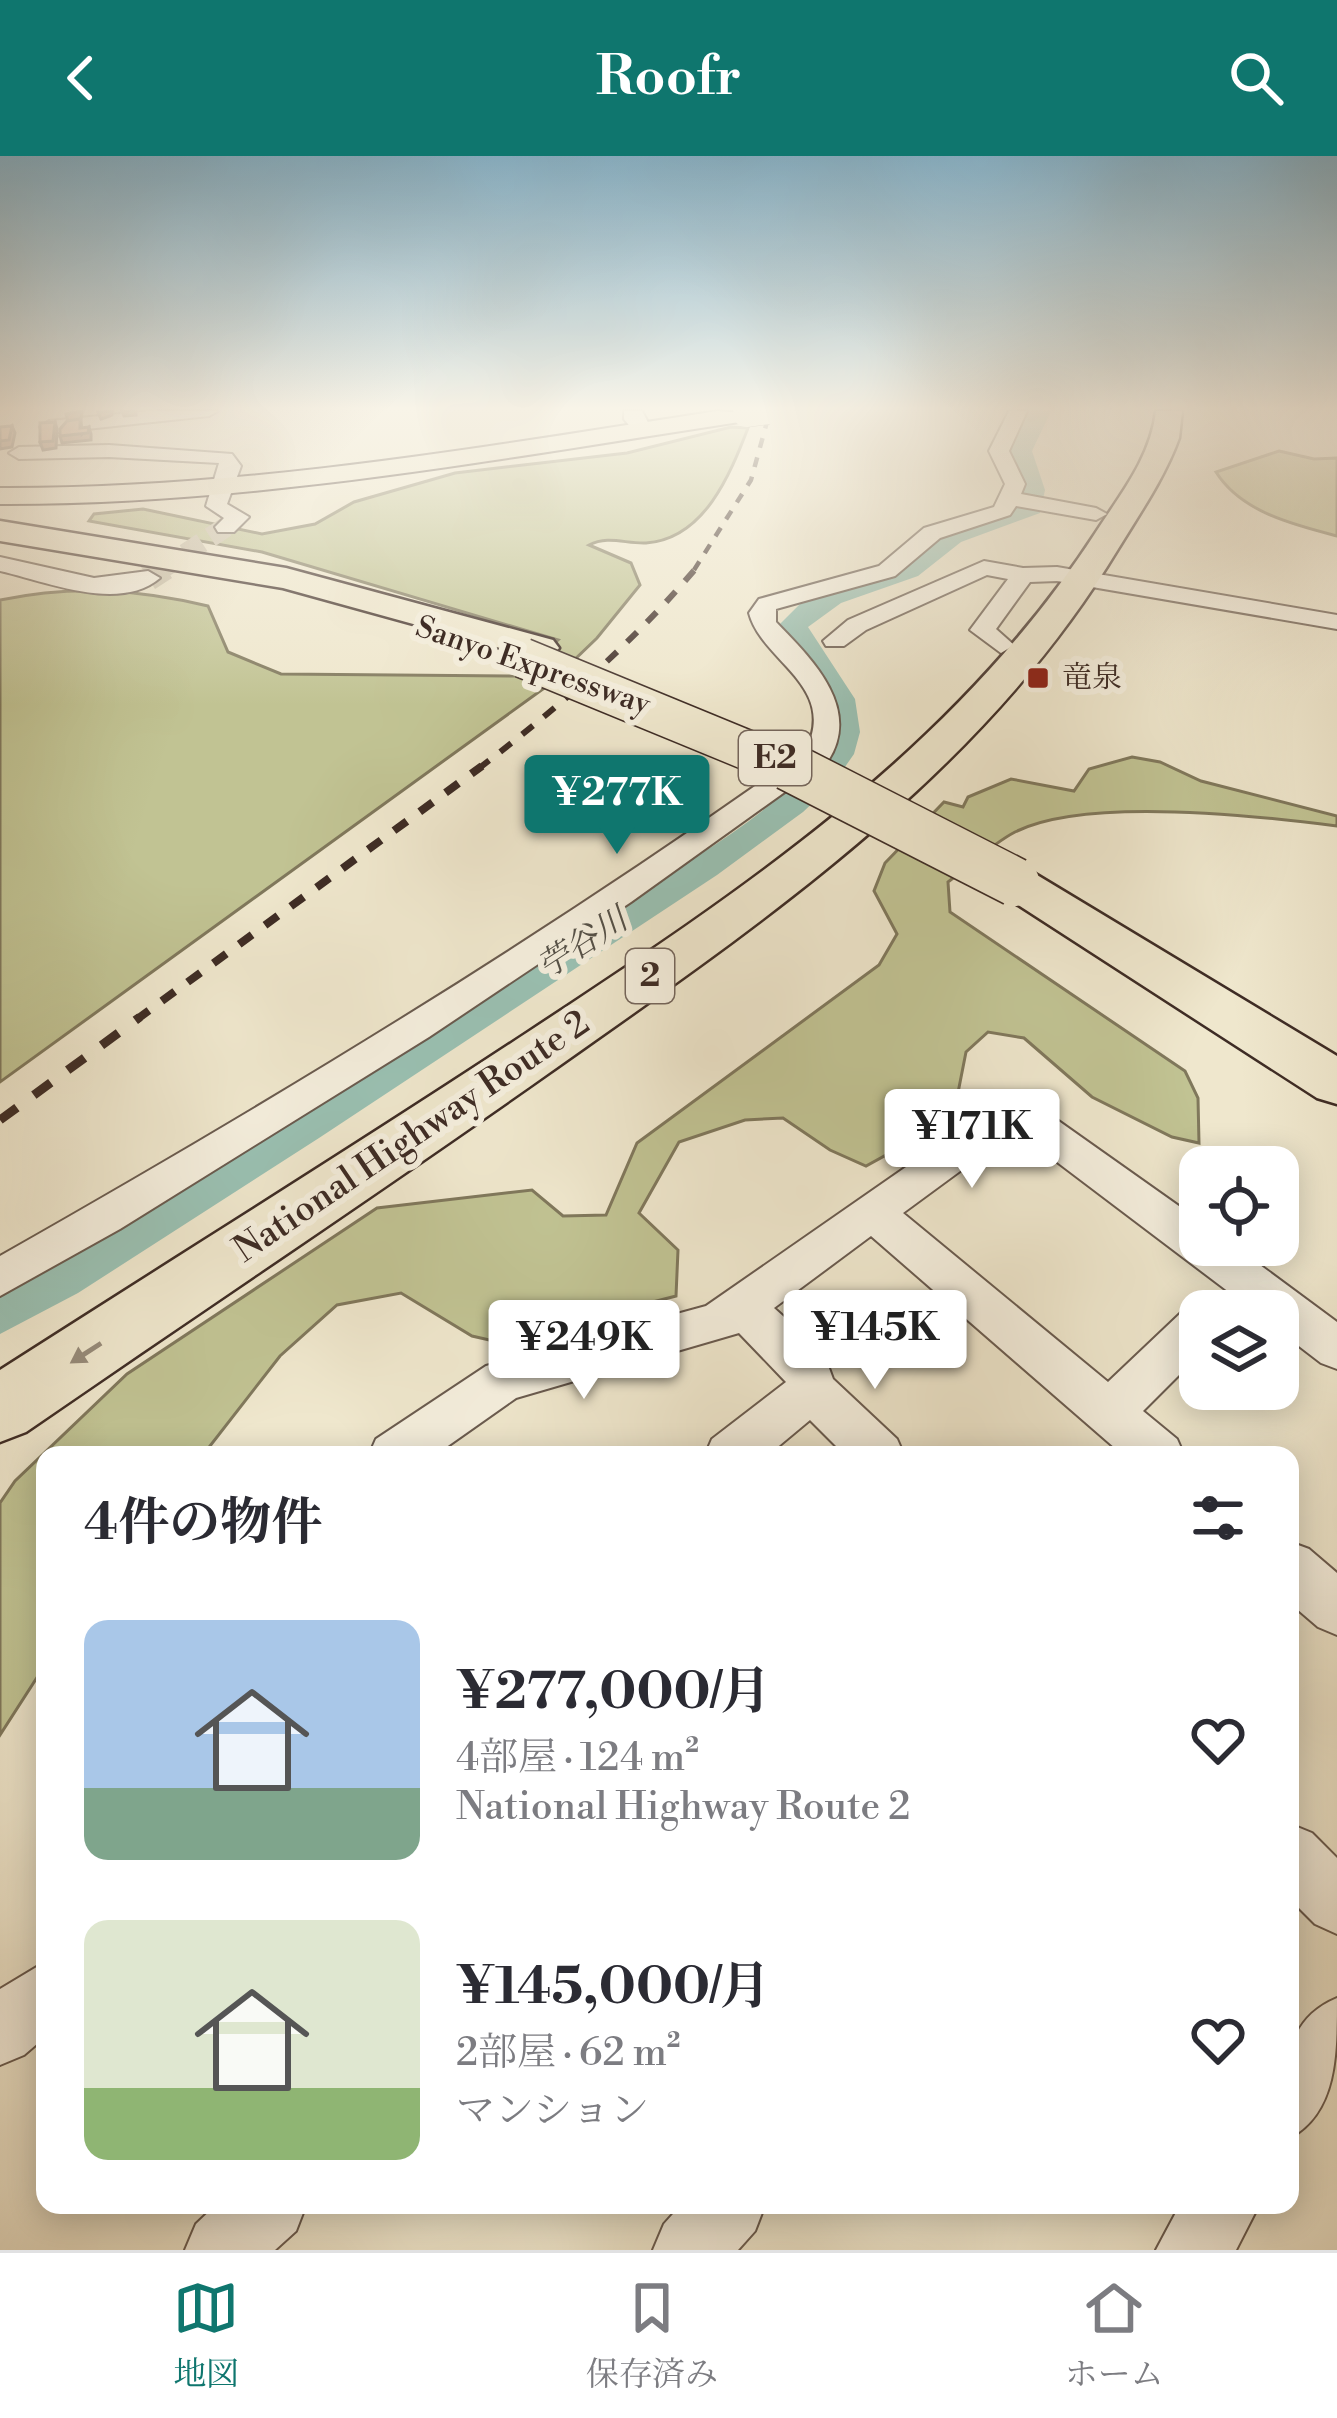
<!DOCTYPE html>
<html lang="ja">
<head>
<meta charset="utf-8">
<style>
  :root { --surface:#fff; --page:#f7f7f7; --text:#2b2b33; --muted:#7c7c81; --line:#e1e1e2; --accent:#0f766e }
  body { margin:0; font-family:"Libre Bodoni","Noto Serif JP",serif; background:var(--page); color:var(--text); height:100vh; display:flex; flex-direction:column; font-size:45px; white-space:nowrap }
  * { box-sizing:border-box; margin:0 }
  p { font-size:39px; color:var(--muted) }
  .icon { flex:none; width:66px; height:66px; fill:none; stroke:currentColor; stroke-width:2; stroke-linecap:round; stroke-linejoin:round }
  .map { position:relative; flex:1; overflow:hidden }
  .details { position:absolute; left:36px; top:1290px; width:1263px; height:768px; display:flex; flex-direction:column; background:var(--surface); border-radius:24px; box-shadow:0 6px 30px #0003 }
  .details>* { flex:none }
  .buttons { position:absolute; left:1179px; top:990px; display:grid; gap:24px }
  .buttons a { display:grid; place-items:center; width:120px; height:120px; border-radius:24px; background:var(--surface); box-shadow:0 6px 30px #0003; font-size:60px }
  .price { position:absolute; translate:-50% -102px; padding:0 27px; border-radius:12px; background:#fff; color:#222; font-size:39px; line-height:78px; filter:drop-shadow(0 3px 6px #0008) }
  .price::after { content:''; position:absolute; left:50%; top:72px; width:36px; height:27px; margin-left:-18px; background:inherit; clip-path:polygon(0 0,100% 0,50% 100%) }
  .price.active { background:var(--accent); color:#fff }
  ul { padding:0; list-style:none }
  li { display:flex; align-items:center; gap:36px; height:300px; padding:0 48px }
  li span { display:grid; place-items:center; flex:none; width:336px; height:240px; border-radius:24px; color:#555 }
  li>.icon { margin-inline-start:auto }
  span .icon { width:144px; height:144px; fill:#fffc; stroke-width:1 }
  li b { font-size:51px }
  h2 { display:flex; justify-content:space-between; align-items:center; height:144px; padding:0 48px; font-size:51px }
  header { display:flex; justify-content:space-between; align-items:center; height:156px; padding:0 48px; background:var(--accent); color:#fff; font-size:54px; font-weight:600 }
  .dock { display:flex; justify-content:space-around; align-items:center; height:168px; border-top:3px solid var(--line); background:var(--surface); font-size:33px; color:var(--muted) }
  .dock a { display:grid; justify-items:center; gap:6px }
  .dock .active { color:var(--accent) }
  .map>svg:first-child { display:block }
  .green { fill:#c1c393; stroke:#80785c; stroke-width:3 }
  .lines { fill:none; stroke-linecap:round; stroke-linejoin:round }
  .river { fill:#9ac1b3; fill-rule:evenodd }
  .minor-tunnel-far1 { stroke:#ccc2ab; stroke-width:20; stroke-dasharray:20 10; stroke-linecap:butt }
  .minor-tunnel { stroke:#ccc2ab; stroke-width:26; stroke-dasharray:26 14; stroke-linecap:butt }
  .minor-casing { stroke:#6a5b4f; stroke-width:4 }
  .major-casing { stroke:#3e2c25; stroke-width:4 }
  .highway-casing { stroke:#3e2c25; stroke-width:5 }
  .minor { fill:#f5efde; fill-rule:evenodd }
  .major { fill:#efe7cd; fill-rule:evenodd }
  .highway { fill:#efe7cd; fill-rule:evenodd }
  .rail-far3 { stroke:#3e2c25; stroke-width:4.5; stroke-dasharray:10 10; stroke-linecap:butt }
  .rail-far2 { stroke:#3e2c25; stroke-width:6; stroke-dasharray:14 14; stroke-linecap:butt }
  .rail-far1 { stroke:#3e2c25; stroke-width:8; stroke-dasharray:16 16; stroke-linecap:butt }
  .rail { stroke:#3e2c25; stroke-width:9; stroke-dasharray:21 21; stroke-linecap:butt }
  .major-bridge-casing { stroke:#3e2c25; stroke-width:27; stroke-linecap:butt }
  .highway-bridge-far1-casing { stroke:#3e2c25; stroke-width:42; stroke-linecap:butt }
  .highway-bridge-casing { stroke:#3e2c25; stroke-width:51; stroke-linecap:butt }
  .major-bridge { stroke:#efe7cd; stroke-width:26 }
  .highway-bridge-far1 { stroke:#efe7cd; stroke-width:39 }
  .highway-bridge { stroke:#efe7cd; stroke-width:48 }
  .shaded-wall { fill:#8f5e4b; stroke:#3e2c25; stroke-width:3 }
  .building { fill:#cc876b; stroke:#3e2c25; stroke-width:3 }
  .oneway { fill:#968a79 }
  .poi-dot { fill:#8f2418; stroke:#f5efde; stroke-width:4.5 }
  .labels { text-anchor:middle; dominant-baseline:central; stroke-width:12; stroke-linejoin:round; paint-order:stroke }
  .far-street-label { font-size:30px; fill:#3e2c25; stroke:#f5efde }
  .far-poi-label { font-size:30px; fill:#3e2c25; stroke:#f5efde; text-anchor:start }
  .shield { fill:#f5efde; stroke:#75665c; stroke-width:3 }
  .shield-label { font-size:33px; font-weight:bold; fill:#3e2c25 }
  .far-water-label { font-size:33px; font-style:italic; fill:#555148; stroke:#f5efde }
  .street-label { font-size:36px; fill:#3e2c25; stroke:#f5efde }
</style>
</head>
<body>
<header><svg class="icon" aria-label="back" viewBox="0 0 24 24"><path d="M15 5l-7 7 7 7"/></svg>Roofr<svg class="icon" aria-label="search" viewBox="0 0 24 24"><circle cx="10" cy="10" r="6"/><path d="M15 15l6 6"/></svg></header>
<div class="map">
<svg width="1337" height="2094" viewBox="0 0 1337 2094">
  <rect width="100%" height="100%" fill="#efe7cd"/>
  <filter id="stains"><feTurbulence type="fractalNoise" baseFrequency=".00167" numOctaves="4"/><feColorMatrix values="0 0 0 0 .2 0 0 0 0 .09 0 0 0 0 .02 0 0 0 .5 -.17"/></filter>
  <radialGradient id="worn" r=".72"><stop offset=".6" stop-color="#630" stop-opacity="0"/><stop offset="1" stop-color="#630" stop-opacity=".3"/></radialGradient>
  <path class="green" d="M731 271 748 272C730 319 704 383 646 387 626 388 608 379 589 389L631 407 640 429 597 482 547 530 0 926V444C72 429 137 433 208 450L228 496 281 518 517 520 558 484 262 396 89 365 94 358 143 353 262 378 315 368 354 346 455 317 627 297Z
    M1279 295 1314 303 1337 302V380C1294 369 1241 356 1216 316Z
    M1132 601 1160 606 1201 625 1337 660V670C1259 660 1086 640 1015 676 992 688 969 710 948 726L950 756 1185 915 1198 942 1199 987 1172 981 1092 941 1024 882 988 876 966 896 953 962 866 1010 830 994 783 962 745 964 679 986 639 1057 678 1094 676 1140 498 1186 472 1180 401 1137 337 1149 280 1200 203 1299H45V1509L0 1579V1347L15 1325 127 1218 377 1052 532 1034 563 1060 606 1059 637 987 879 809 897 778 874 735 885 707 944 646 963 651 968 641 1011 623 1074 635 1089 613Z"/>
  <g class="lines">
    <path class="river" d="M1029 255H1051L1032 295 1045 334 1040 357 961 386 918 420 841 447 808 471 855 543 860 576 854 598 833 628 803 656 717 719 319 982 78 1137 0 1178V1128L642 734C692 702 834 626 827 560 824 527 790 501 778 470L806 442 884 416 943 374 1019 349 1021 334 1008 295Z"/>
    <path class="minor-tunnel-far1" d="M160 414 226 371"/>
    <path class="minor-tunnel" d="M148 422 165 411"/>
    <g class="minor-casing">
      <path id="minor" d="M150 255H218L209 260 49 277 40 271 49 265Z
        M624 255H642L652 274 650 278H636L624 263Z
        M1009 255H1027L1009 295 1025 328 1021 338 1096 352 1107 358 1096 364 1016 350 1010 359 940 382 895 420 776 453V466C812 503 862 552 828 605L631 746 429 881 120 1073 0 1140V1100C277 943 547 779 806 594 838 529 762 506 749 457L759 443 879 410 924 372 994 351 1005 328 989 295Z
        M109 289 232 298 241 310 227 348 249 361 234 376H218L215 371 224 362 206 350 219 307 109 301 19 303 9 297 19 291Z
        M0 401 94 422 148 415 160 422C119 457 45 425 0 415Z
        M984 405 1023 412 1057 411 1337 459V473L1057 425 1030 426 996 473 1014 489 1001 497 970 474 1008 423 987 419 866 474 844 490H826L823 485 848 464Z
        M1005 947 1043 954 1200 1065V1089H1233L1337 1166V1213L1321 1207 1278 1174V1155H1254L1020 978 1012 977 903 1057 1108 1226 1184 1154 1200 1148 1216 1154 1200 1155V1198L1143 1255 1177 1283 1184 1299H1123L871 1080 774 1152 823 1196 833 1223 897 1283 904 1299H845L810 1264 768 1299H705L712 1283 786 1226 739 1177 516 1242 435 1299H369L376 1283 486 1210 706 1150 991 952Z
        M1290 1386 1309 1393 1337 1417V1479L1318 1471 1290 1447Z
        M1290 1668 1312 1677 1337 1702V1778L1315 1768 1290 1743Z
        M45 1806V1881L24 1899 0 1909V1833Z
        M1337 1842C1337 1899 1337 1956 1290 1982 1290 1925 1275 1868 1337 1842Z
        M216 2049H306L296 2075 275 2094H185L196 2068Z
        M681 2049H765L755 2075 738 2094H653L664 2068Z
        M1180 2049H1259L1236 2094H1156Z"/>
    </g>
    <g class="major-casing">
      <path id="major" d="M717 255 758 258 746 265C497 303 252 349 0 348V332C243 333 478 292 717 255Z"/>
    </g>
    <g class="highway-casing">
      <path id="highway" d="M1156 255H1182L1179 282C1165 321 1140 357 1118 393 982 619 760 768 549 917 376 1039 200 1156 26 1276L0 1286V1214C176 1101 354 991 528 876 741 736 955 594 1096 376 1120 339 1151 301 1156 255Z
        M0 365 286 412 553 484 559 492 553 500 540 503 283 432 0 385Z
        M1015 711 1032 716 1337 900V948L1317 942 998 736 991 726 998 716Z"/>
    </g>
    <use href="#minor" class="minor"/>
    <use href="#major" class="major"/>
    <use href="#highway" class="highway"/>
    <path class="rail-far3" d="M694 414 751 324 770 255"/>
    <path class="rail-far2" d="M478 613C558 552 632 488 697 411"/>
    <path class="rail-far1" d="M136 864 482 610"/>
    <path class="rail" d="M0 964 140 861"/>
    <g class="major-bridge-casing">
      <path id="major-bridge" d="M746 258 768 255"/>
    </g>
    <g class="highway-bridge-far1-casing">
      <path id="highway-bridge-far1" d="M523 502 793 613"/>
    </g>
    <g class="highway-bridge-casing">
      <path id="highway-bridge" d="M788 610 1015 726"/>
    </g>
    <use href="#major-bridge" class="major-bridge"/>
    <use href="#highway-bridge-far1" class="highway-bridge-far1"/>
    <use href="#highway-bridge" class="highway-bridge"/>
  </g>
  <path class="shaded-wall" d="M82 255 81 264 82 278 89 271 91 278V284L62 287 60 280 80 272 68 266 66 258Z
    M113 255 112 259 101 263 98 256Z
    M122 255H136V259L124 260Z
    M55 266 57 273 56 292 43 294 40 286Z
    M12 270 15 277 12 291 0 293V285Z"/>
  <path class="building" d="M80 263V272L89 271 88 277 60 280V273L67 265Z
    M55 266 53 285 40 286V267Z
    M12 270 9 284 0 285V271Z"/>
  <defs><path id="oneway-solid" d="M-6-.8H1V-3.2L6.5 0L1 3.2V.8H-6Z" transform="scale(3)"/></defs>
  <use class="oneway" href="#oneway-solid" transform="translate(86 1197) rotate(147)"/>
  <linearGradient id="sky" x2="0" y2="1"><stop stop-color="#89b9d3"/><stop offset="0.46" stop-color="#f8f4e8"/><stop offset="1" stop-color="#f8f4e8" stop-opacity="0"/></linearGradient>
  <rect width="1337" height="549" fill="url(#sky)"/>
  <rect class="poi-dot" x="1026" y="510" width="24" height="24" rx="6"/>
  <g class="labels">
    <g class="far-street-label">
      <text transform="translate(533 510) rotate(19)">Sanyo Expressway</text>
    </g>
    <g class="far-poi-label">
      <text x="1062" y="522">竜泉</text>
    </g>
    <g class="shield">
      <rect x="739" y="575" width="72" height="54" rx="9"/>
      <rect x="626" y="793" width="48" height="54" rx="9"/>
    </g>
    <g class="shield-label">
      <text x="775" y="602">E2</text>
      <text x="650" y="820">2</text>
    </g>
    <g class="far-water-label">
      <text transform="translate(583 788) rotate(-33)">苧谷川</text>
    </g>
    <g class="street-label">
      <text transform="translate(412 981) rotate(-34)">National Highway Route 2</text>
    </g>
  </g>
  <rect width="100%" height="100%" filter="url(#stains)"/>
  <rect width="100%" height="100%" fill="url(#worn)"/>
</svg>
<div class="buttons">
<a><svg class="icon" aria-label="locate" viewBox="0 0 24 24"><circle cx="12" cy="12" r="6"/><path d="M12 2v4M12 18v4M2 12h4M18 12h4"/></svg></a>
<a><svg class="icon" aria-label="layers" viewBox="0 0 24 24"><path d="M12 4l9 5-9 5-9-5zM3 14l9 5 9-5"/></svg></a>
</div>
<b class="price active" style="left:617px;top:701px">¥277K</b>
<b class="price" style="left:972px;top:1035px">¥171K</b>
<b class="price" style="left:875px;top:1236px">¥145K</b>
<b class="price" style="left:584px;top:1246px">¥249K</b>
<section class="details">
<h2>4件の物件<svg class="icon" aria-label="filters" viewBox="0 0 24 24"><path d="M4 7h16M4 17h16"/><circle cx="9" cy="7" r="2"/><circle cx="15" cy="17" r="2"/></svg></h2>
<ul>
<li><span style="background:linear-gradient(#a9c7e8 70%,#7fa58c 0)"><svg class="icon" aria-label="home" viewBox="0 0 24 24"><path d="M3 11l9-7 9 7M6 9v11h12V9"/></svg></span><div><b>¥277,000/月</b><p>4部屋 · 124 m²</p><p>National Highway Route 2</p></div><svg class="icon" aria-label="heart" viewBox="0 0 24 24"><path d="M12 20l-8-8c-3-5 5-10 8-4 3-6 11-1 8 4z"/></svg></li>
<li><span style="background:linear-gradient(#dfe7d0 70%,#8fb573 0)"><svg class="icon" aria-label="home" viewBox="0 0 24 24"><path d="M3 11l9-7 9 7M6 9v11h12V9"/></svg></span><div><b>¥145,000/月</b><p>2部屋 · 62 m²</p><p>マンション</p></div><svg class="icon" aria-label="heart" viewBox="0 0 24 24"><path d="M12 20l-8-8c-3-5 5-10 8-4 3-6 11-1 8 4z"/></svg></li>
</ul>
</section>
</div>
<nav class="dock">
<a class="active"><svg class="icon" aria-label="map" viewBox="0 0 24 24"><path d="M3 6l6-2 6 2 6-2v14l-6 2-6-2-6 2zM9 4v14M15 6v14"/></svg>地図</a>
<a><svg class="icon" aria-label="saved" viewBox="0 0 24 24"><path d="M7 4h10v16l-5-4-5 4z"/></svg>保存済み</a>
<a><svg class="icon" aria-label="home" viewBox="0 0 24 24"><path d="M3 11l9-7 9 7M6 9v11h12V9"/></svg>ホーム</a>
</nav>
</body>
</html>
